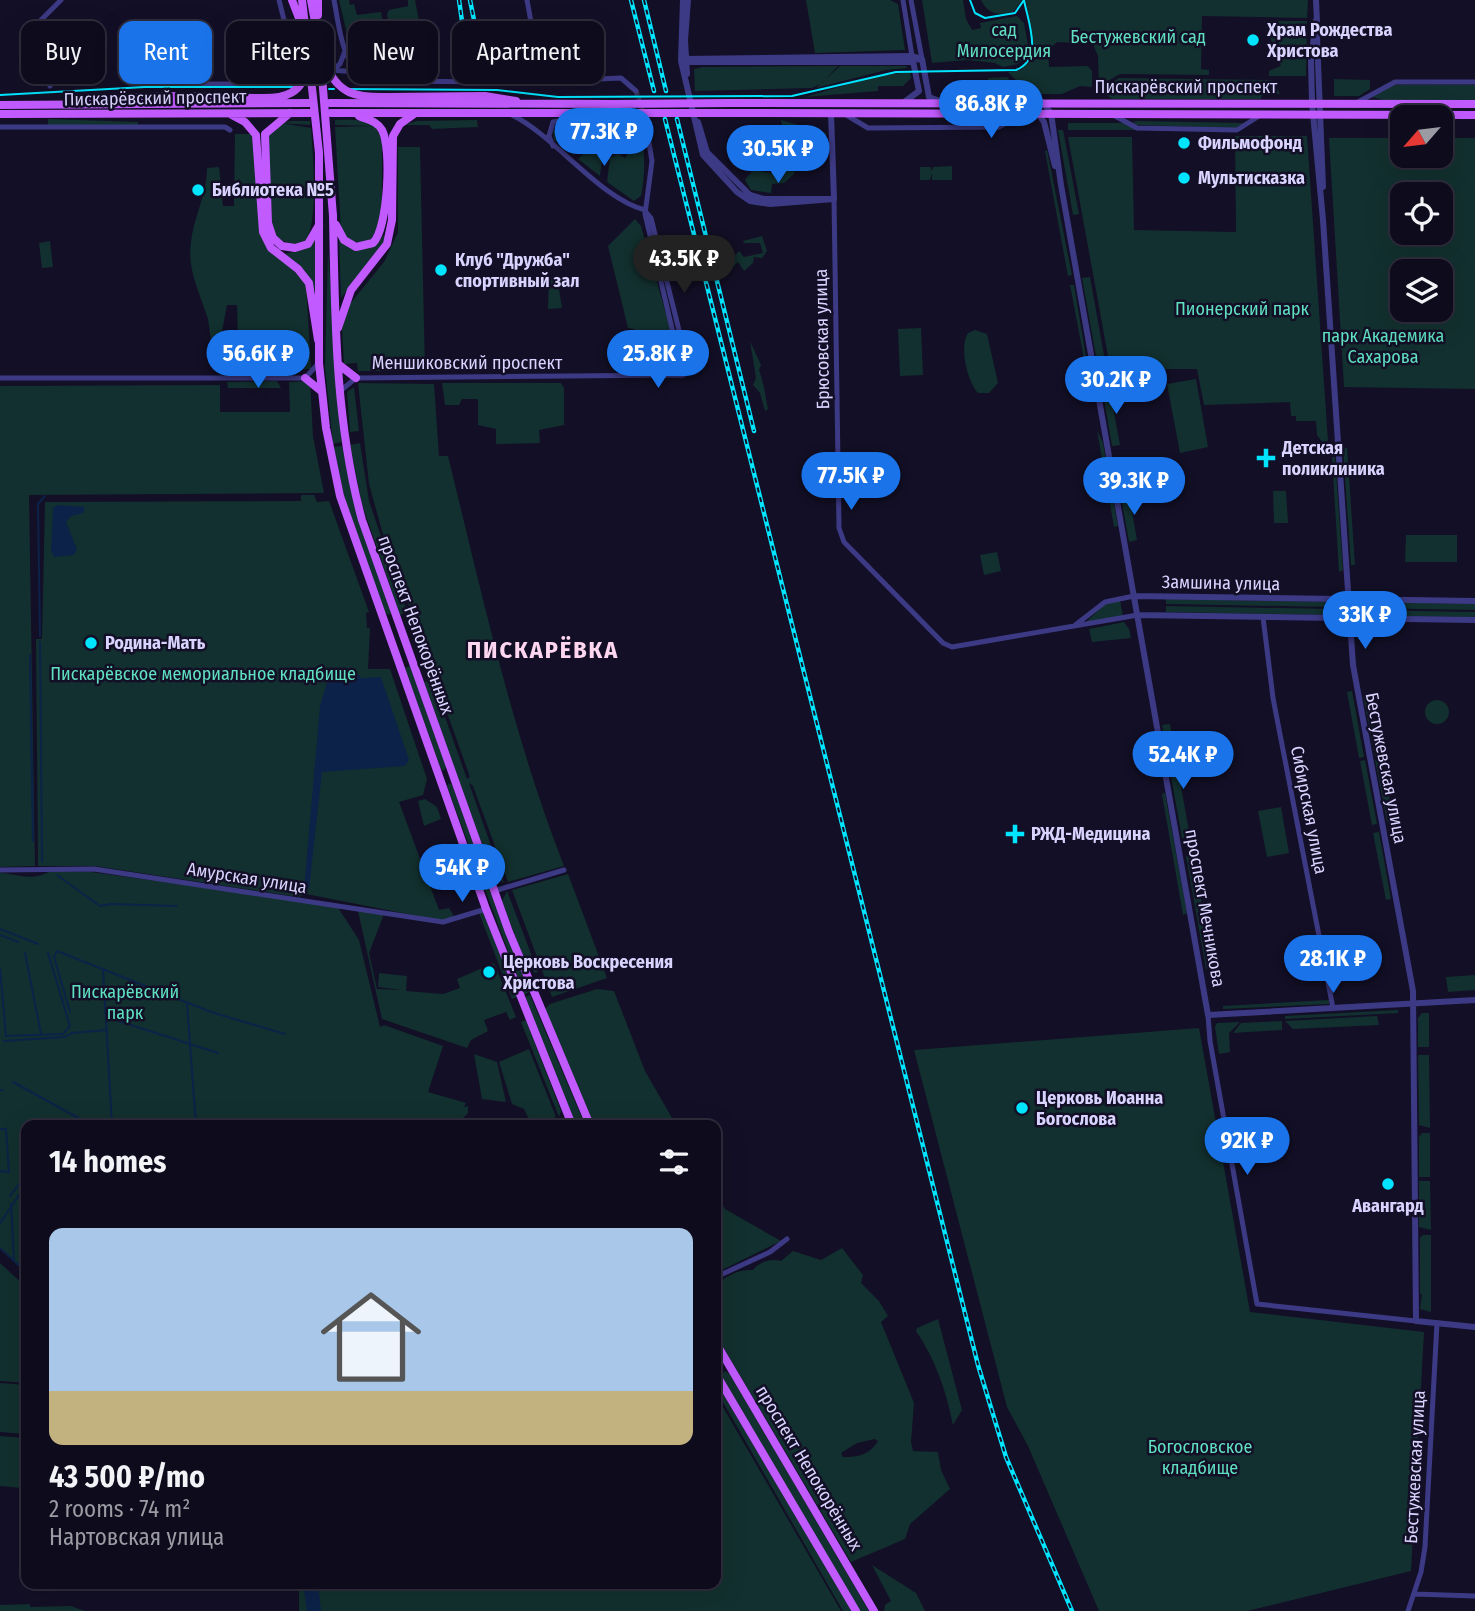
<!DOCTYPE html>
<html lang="en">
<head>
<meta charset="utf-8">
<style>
  :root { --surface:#0e0b1c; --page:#171425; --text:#f1f3f6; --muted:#9b9ba3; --line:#2e2b3b; --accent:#1a73e8 }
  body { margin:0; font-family:"Fira Sans Condensed",sans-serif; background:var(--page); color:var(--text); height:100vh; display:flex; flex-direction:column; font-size:26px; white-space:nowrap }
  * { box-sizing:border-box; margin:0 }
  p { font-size:23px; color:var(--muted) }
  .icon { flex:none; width:38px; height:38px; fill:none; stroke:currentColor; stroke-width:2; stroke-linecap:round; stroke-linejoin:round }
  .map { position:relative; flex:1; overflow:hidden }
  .drawer { position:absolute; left:21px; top:1120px; width:700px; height:469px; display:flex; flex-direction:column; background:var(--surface); border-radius:14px; box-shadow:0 7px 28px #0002,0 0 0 2px var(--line) }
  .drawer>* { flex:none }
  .top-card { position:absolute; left:21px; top:21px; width:700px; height:63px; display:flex; gap:14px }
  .needle { width:46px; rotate:242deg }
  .tools { position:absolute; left:1390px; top:105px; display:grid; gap:14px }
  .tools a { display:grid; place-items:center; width:63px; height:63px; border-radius:14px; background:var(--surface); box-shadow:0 7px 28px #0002,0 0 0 2px var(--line); font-size:35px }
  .price { position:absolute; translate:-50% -60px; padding:0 16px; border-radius:24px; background:var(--accent); color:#fff; font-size:23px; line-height:46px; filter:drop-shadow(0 2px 4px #0008) }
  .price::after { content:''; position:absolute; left:50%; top:42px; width:21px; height:16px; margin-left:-10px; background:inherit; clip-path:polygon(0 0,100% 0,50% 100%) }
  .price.on { background:#222; color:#fff }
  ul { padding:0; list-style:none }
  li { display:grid; align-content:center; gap:14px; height:371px; padding:0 28px }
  li span { display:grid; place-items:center; height:217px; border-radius:14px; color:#555 }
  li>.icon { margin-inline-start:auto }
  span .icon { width:126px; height:126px; fill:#fffc; stroke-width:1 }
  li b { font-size:30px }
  h2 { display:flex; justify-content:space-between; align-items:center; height:84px; padding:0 28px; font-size:30px }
  .pill { padding:0 24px; border-radius:14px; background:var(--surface); box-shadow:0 7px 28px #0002,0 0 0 2px var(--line); font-size:24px; line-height:63px }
  .pill.on { background:var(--accent); color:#fff }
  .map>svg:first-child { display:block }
  .green { fill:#12302f; fill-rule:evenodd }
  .water { fill:#0c2248 }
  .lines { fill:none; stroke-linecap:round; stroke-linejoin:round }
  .stream { stroke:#0c2248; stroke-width:2 }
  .minor-tunnel { stroke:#312d47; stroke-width:5; stroke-dasharray:5 2.5; stroke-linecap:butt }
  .minor { stroke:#3d3a85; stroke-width:5 }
  .tertiary { stroke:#3d3a85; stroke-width:6 }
  .primary { stroke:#c25bff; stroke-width:8 }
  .tram { stroke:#00e5ff; stroke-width:2 }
  .rail-casing { stroke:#00e5ff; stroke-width:4.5 }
  .rail { stroke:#130f26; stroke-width:2; stroke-dasharray:5; stroke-linecap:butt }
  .primary-bridge { stroke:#c25bff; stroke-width:8 }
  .poi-dot { fill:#00e5ff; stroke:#130f26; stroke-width:2.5 }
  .labels { text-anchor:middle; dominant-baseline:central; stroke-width:5; stroke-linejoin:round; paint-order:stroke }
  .park-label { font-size:18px; fill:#5fe0c0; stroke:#130f26 }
  .poi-label { font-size:18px; font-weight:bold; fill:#d9d4ff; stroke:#130f26; text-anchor:start }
  .street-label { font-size:18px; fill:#d9d4ff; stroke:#130f26 }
  .district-label { font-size:24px; font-weight:bold; letter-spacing:2px; fill:#ffd6f0; stroke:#130f26 }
</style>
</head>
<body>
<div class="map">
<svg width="1475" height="1611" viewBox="0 0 1475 1611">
  <rect width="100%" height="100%" fill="#130f26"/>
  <path class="green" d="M339 0H349L350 5 354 4 357 15 381 12 391 63 384 66 379 57 370 60 372 69 390 71 393 77H376L353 60Z
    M408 0H415L426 57 397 64 387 14 389 10 408 6Z
    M806 0H890L898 4 905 50 815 53Z
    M922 0H963L966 19 972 30 981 28 980 23 1017 16 1024 23 1028 45 1027 54 1018 64 1003 67 995 63 967 60 932 63Z
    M981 0H1022L1014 11C1000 16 988 15 981 0Z
    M1026 0H1308L1307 18 1202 16 1201 69 1209 70V75L1120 74 1099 86 1098 56 1093 44 1057 42 1048 50 1049 67 1088 66 1092 71V87L1080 86 1062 94H1037V87H1023L1008 72 1021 70 1033 57Z
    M1264 21H1307L1306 76H1269V71L1281 66Z
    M838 66 822 83 812 88 695 91 694 69 703 67Z
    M840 66H906L907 68 886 70 816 88Z
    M910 72 911 78 903 86H878V91L805 97 876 76Z
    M1007 77 1020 94 988 95V78Z
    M1119 78 1272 80 1280 94H1262L1261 99H1112L1100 90Z
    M1334 79 1370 80V89L1359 96H1334Z
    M1394 85H1475V101H1387L1372 97Z
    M48 119 138 122V125H48Z
    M335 120C355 120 375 117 382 140V221L374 239C359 244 349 245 341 229L335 127 373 126 335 125Z
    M477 120 478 127 432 129 429 125H404L417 121Z
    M781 120 826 133V137L784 134Z
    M291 121H310V125L281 123 311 128C313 151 319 226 305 241L294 245 278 239 272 229 268 134 281 123Z
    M615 121 616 124 639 125C645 148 646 172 641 196L634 201 607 182 610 158 618 154 625 158 635 142 604 122Z
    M1132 122 1138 121 1243 123 1236 128 1137 125Z
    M587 123 579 134 588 141 574 155 554 140 553 132 558 126Z
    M1068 123H1124L1137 130H1068Z
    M1058 130H1063L1079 214 1073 215Z
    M235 134H252L253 139 260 233 306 284 311 369 239 370 237 305H227L220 341 212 343C209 334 210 325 207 316 199 291 187 269 191 242 194 216 207 194 207 168L219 167 223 206H234Z
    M1235 136H1307L1328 441 1322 442 1317 435 1316 421H1296V416H1291L1290 402 1204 405 1197 369H1167L1112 378 1068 137H1132L1134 230 1236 232Z
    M781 138H795L794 174 784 183 772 184 771 193 751 190 745 180 753 170 782 175 785 171V164L789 163V155H784Z
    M1329 138H1402V156H1440V138H1475V389L1344 387ZM1402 194H1440V233H1402ZM1402 271H1440V310H1402Z
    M594 144 603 150 600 176 578 159Z
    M398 147H420L425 371H358L357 363 344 364 342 329 349 305 384 262 398 232Z
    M1047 150 1072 275 1068 276 1045 151Z
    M952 166V180H932V173L930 180H920V167H930L932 171 933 167Z
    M635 219 641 226 678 356 679 369 675 373H665L666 357 658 338H636L634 329 628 328 608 246Z
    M384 235 387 236 380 250 341 298 339 237C351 255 373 253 384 235Z
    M762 236 767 251 762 258 754 257 753 263 744 271 738 262 733 267 726 266 725 258 731 259 739 251 744 257 763 253 760 243H744L743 241Z
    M316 238V293L305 271 285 254 296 251Z
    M50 241 53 267 42 268 39 243Z
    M328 250 342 442 333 444 325 367Z
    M557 277 562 308 548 309 549 278Z
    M1090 277 1109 383 1101 384 1082 278Z
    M1070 285H1074L1088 369H1086Z
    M921 328 923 375 900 376 898 329Z
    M975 330 987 334 998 383 989 393H978C967 381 959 346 968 333Z
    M750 341 761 365 759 370C764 384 765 394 768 409L765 411 760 393 753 385 756 378Z
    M1196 379 1208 447 1180 453 1167 384Z
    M277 381 281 388H228L227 382Z
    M310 381 313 436 324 493 29 495 35 866 0 867V386L220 385V412H290L289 382Z
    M358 383 434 384 439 456H448C482 594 512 733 564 866L508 882 473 786 469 783 504 883 493 877 424 682 432 680 467 779 470 777 382 531 369 484Z
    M442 383H561L564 388V425L539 430 540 443 496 444V429L478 425V399H462L459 405H445Z
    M1109 386 1120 445 1112 446 1102 387Z
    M354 387 359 431 350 432 347 392Z
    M1097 430 1103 443 1118 526 1114 527Z
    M360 443 369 501 407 612 400 615 362 504 350 445Z
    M342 446 359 520 391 613 389 615 385 613 345 500 334 447Z
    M1343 448H1347L1355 565H1351Z
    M1332 457H1335L1343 570 1339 572Z
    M1125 472 1137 540 1129 542 1117 474Z
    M1286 491 1288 523H1274L1273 491Z
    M301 495H314L317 502 329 501 369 612 366 613 367 628H370L368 669H390L427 779 423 795 399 802 439 910 449 908 455 918 443 921 306 894 299 897 95 866H38L36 639H42L45 502 301 501Z
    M1406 535H1457V562H1405Z
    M997 552 1001 571 984 575 980 555Z
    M1166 599 1333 602V607L1166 604Z
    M1120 600 1123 616 1086 622 1106 603Z
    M1363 602 1475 604V610L1363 608Z
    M1166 606 1333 609V615L1166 612Z
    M1363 610 1475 612V617L1363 616Z
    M1124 622 1129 629 1131 638 1092 642 1089 629Z
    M410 666 446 767 444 771 441 769 405 668Z
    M1352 691 1364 757 1359 758 1347 692Z
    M1369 695 1381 754 1375 757 1363 696Z
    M1425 712a12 12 0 1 1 24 0a12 12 0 1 1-24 0Z
    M1170 724 1190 837 1182 838 1162 725Z
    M1382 759 1394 821 1387 822 1375 760Z
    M1365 760 1377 824 1372 825 1360 761Z
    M449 783 452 785 529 992 524 995 447 786Z
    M1165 793 1187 913 1183 915 1162 794Z
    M425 799 437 807 441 819 424 826 418 801Z
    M1281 807 1289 853 1267 857 1258 811Z
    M1379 832 1391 899 1386 900 1373 833Z
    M1193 854 1213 967 1206 969 1186 856Z
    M50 871 91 872 337 906 359 940 380 1027 384 1025 443 1046 428 1092 466 1103 464 1107 468 1106V1113L461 1120 463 1125H26V1273L0 1249V873C18 874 33 882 50 871Z
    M568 874 607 978 552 997 512 890Z
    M507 891 538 972 535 973 524 960 502 901Z
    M358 911 384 914 369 953 377 989 402 990 378 987 379 973 407 976 406 991 443 994 460 988 457 979 494 963 516 1017 510 1020 506 1012 484 1020 488 1031 471 1040 467 1048 382 1019Z
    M483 912 517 997 512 999 479 913Z
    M1475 975V990L1448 992 1446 977Z
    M597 989 614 991 645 1071 676 1125H594L545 1009 550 1004Z
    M530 995 585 1125H576L525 997Z
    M1329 1000V1004L1223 1009V1006Z
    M1398 1010V1013L1285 1019V1016Z
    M1422 1013H1429V1047H1418V1018Z
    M1377 1016 1379 1025 1293 1029 1285 1021Z
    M526 1020 561 1111 559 1117 521 1022Z
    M1282 1021V1030L1233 1033 1241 1023Z
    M1240 1022 1229 1033 1230 1052 1219 1054 1215 1027 1217 1023Z
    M1199 1028 1250 1312 1424 1332 1411 1571 1247 1611H1099L1028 1446 1007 1407 914 1050Z
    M529 1049 556 1117 532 1125 524 1109 512 1104 499 1062Z
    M474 1054 497 1062 506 1102 482 1099Z
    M1418 1055H1429L1430 1128 1419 1125Z
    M1422 1133H1430V1177H1419V1137Z
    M1419 1181H1430L1431 1230 1419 1227Z
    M716 1193 725 1209 781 1241 716 1273Z
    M1423 1235H1431V1312L1420 1309 1422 1294H1420V1238Z
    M842 1248 863 1275 861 1283 879 1301 888 1316 881 1322 914 1403 911 1442 913 1451 938 1452 941 1470 950 1489 910 1524 905 1539 851 1562 716 1335V1285C726 1276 739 1269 753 1270 759 1262 771 1258 781 1261L793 1251 821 1260ZM875 1439 878 1441C869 1455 859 1457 843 1457L841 1453 857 1443Z
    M0 1263 26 1287V1383L0 1381Z
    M938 1319 962 1410 953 1425C946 1391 936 1360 916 1331L917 1328Z
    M725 1371 729 1373 869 1611H860L721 1375Z
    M716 1382 847 1602 851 1611H843L716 1390Z
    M0 1383 26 1385 25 1434 0 1432Z
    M716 1395 841 1611H299V1584H716Z
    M0 1436 25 1438 22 1488 0 1486Z
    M872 1565 916 1593 925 1611H884L885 1605 891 1601Z
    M30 1604V1607L71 1606 85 1611H0V1605Z"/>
  <path class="water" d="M58 505 85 507 83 513 71 516 66 522 77 549 74 555 54 557 51 551 53 508Z
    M360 675V678L381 677 409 760 405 766 322 772 309 889H304L320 706 329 676Z
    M303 1584H318L321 1611H307Z"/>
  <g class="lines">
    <path class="stream" d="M40 636 38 504 45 496
      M40 642 42 862
      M30 655 33 841
      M57 875 100 906 111 904 177 906
      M0 929 38 944
      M0 935 18 942
      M25 953 41 1034
      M0 968 6 1036 63 1034 70 1026 48 953
      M103 969 112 1125
      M187 1004 196 1125
      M70 1012 54 957 57 951 211 1012 285 1034
      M106 1017 218 1053
      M4 1041 65 1037 72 1033 106 1030
      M13 1082 91 1125
      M0 1090H3
      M0 1129H6L9 1172 0 1171
      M23 1179 26 1175
      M10 1196 20 1183
      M11 1204 14 1260
      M0 1223 26 1185
      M0 1248 26 1272"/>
    <path class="minor-tunnel" d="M636 91 644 115"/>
    <path class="minor" d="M279 0 295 64 302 72
      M334 0C340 30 341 70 375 81L527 82 621 78 636 91
      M527 0 542 82
      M903 0 912 56
      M911 0 922 59 918 60
      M332 70 355 72
      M332 70 340 64 345 51
      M139 84H268
      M50 86 30 36 35 26 61 0
      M1358 102 1395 82H1475
      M843 113 868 128 999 127 1021 115
      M512 115C555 136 599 198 645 210
      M1115 116 1137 128 1237 130 1259 116
      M645 119 652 161 645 214 683 375
      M0 127H225L230 130
      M553 146 549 136 553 122 583 116
      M834 199 839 528 844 542 943 643 952 647 1138 615
      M646 212 651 218 687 362 688 372 683 375
      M0 378H305L319 363
      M339 392 356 378 683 375
      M1263 617 1273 698 1333 1008
      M1074 626 1105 602 1134 596
      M0 870 94 869 443 922 486 909
      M494 891 564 870
      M1208 1015 1210 1041 1257 1304 1416 1321
      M716 1277 770 1252 787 1239
      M1414 1594 1475 1596
      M1408 1611 1421 1572 1425 1547 1437 1323"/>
    <path class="tertiary" d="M683 0 681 61 703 155 737 192 750 201 770 204 834 199
      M1316 0 1317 22
      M1316 20 1311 60 1312 103 1323 220 1353 665 1413 991 1416 1321 1475 1327
      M1317 37 1323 187
      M683 59 912 56 922 59 929 97 940 101
      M684 62H913
      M687 74 685 40 688 0
      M903 103 919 91 913 61
      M1043 103 1051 113 1061 185 1208 1015 1475 1000
      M831 113 834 199
      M1038 114 1044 122 1055 166
      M698 122 707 152 750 195 764 199H834
      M1134 596 1475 601
      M1138 615 1475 620"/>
    <path class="primary" d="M292 0 302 26
      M302 0 308 51
      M311 0 320 50
      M318 15V0
      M389 97 485 96 516 101
      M90 100 168 96 259 98
      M330 103 615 104
      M730 103 1475 104
      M0 105 309 103
      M290 113 265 134 268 223 273 238 282 246 295 248 308 244 319 225
      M331 113H616
      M730 113 1475 115
      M0 114 310 113
      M230 114 245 122 256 135 263 232 271 248 298 269 309 283 318 340
      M319 153V363L326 428 340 496 486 909 572 1125
      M333 216C335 318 335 421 362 520L509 932 590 1125
      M336 225 344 240 356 247 373 243C388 229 392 148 382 130 377 121 368 120 359 116
      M338 328 351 290 387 244 392 220 393 136 400 124 414 114
      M338 364 356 378
      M305 378 321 391
      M716 1343 874 1611
      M716 1374 856 1611"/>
    <path class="tram" d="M970 0 975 13 985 18 1015 13 1024 0
      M329 89H334
      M346 89 497 90 558 97 792 96 896 72 1016 70C1044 59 1028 22 1024 0
      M0 95 145 87H296"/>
    <g class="rail-casing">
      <path id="rail" d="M459 0 467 56
        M470 0 481 55
        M631 0 654 91
        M644 0 666 91
        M665 119 978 1365 1006 1457 1072 1611
        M677 119 754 431"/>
    </g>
    <use href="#rail" class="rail"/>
    <path class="primary-bridge" d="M320 50 333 216
      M308 51 319 153
      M325 62C337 95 357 98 389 97
      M259 98C284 99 304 94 307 65
      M615 104 730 103
      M616 113H730"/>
  </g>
  <g class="poi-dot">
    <circle cx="1253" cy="40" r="7"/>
    <circle cx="1184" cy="143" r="7"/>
    <circle cx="1184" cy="178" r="7"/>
    <circle cx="198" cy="190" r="7"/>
    <circle cx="441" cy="270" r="7"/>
    <path d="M1262.5 447.5h7v7h7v7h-7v7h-7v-7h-7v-7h7z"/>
    <circle cx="91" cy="643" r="7"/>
    <path d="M1011.5 823.5h7v7h7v7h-7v7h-7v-7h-7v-7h7z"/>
    <circle cx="489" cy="972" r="7"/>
    <circle cx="1022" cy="1108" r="7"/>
    <circle cx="1388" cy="1184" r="7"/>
  </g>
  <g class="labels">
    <g class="park-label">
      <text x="1004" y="30">сад<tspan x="1004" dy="21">Милосердия</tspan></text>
      <text x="1138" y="37">Бестужевский сад</text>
      <text x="1242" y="309">Пионерский парк</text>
      <text x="1383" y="336">парк Академика<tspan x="1383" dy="21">Сахарова</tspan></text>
      <text x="203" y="674">Пискарёвское мемориальное кладбище</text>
      <text x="125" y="992">Пискарёвский<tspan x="125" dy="21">парк</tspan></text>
      <text x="1200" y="1447">Богословское<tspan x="1200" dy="21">кладбище</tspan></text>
    </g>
    <g class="poi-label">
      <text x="1267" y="30">Храм Рождества<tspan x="1267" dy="21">Христова</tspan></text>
      <text x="1198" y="143">Фильмофонд</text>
      <text x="1198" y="178">Мультисказка</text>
      <text x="212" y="190">Библиотека №5</text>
      <text x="455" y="260">Клуб "Дружба"<tspan x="455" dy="21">спортивный зал</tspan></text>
      <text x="1282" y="448">Детская<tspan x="1282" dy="21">поликлиника</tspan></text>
      <text x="105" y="643">Родина-Мать</text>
      <text x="1031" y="834">РЖД-Медицина</text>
      <text x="503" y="962">Церковь Воскресения<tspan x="503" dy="21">Христова</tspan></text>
      <text x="1036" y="1098">Церковь Иоанна<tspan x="1036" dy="21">Богослова</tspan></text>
      <text x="1388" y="1206" text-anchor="middle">Авангард</text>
    </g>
    <g class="street-label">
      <text x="1186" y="87">Пискарёвский проспект</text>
      <text transform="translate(155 98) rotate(-1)">Пискарёвский проспект</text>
      <text transform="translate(822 339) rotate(-91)">Брюсовская улица</text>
      <text x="467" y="363">Меншиковский проспект</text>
      <text transform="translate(1221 583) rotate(1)">Замшина улица</text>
      <text transform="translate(416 625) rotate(70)">проспект Непокорённых</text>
      <text transform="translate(1386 768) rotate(79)">Бестужевская улица</text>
      <text transform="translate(1309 810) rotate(79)">Сибирская улица</text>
      <text transform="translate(247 878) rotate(9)">Амурская улица</text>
      <text transform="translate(1205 908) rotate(80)">проспект Мечникова</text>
      <text transform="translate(1415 1467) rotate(-87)">Бестужевская улица</text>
      <text transform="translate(809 1468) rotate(59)">проспект Непокорённых</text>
    </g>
    <g class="district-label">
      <text x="543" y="650">ПИСКАРЁВКА</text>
    </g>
  </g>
</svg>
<div class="tools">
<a><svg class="needle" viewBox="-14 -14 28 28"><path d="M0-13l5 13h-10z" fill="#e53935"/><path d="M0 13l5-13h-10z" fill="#9b9ba3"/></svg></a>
<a><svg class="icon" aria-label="locate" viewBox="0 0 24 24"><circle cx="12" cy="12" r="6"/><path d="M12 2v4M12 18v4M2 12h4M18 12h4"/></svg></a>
<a><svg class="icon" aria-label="layers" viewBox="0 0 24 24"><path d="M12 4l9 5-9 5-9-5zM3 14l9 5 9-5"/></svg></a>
</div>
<b class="price" style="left:991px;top:140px">86.8K ₽</b>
<b class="price" style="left:604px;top:168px">77.3K ₽</b>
<b class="price" style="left:778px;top:185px">30.5K ₽</b>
<b class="price on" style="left:684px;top:295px">43.5K ₽</b>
<b class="price" style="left:258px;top:390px">56.6K ₽</b>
<b class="price" style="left:658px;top:390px">25.8K ₽</b>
<b class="price" style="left:1116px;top:416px">30.2K ₽</b>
<b class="price" style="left:851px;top:512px">77.5K ₽</b>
<b class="price" style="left:1134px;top:517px">39.3K ₽</b>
<b class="price" style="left:1365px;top:651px">33K ₽</b>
<b class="price" style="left:1183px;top:791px">52.4K ₽</b>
<b class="price" style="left:462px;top:904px">54K ₽</b>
<b class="price" style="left:1333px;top:995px">28.1K ₽</b>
<b class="price" style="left:1247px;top:1177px">92K ₽</b>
<div class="top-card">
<a class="pill">Buy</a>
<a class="pill on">Rent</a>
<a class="pill">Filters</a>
<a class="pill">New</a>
<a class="pill">Apartment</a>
</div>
<section class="drawer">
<h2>14 homes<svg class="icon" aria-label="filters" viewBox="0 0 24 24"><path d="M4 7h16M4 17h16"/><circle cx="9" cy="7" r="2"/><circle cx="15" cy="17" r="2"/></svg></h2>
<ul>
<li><span style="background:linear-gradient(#a9c7e8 75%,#c2b280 0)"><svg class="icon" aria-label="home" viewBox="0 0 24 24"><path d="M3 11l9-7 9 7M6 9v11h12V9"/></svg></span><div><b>43 500 ₽/mo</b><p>2 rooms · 74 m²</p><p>Нартовская улица</p></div></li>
</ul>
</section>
</div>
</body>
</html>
